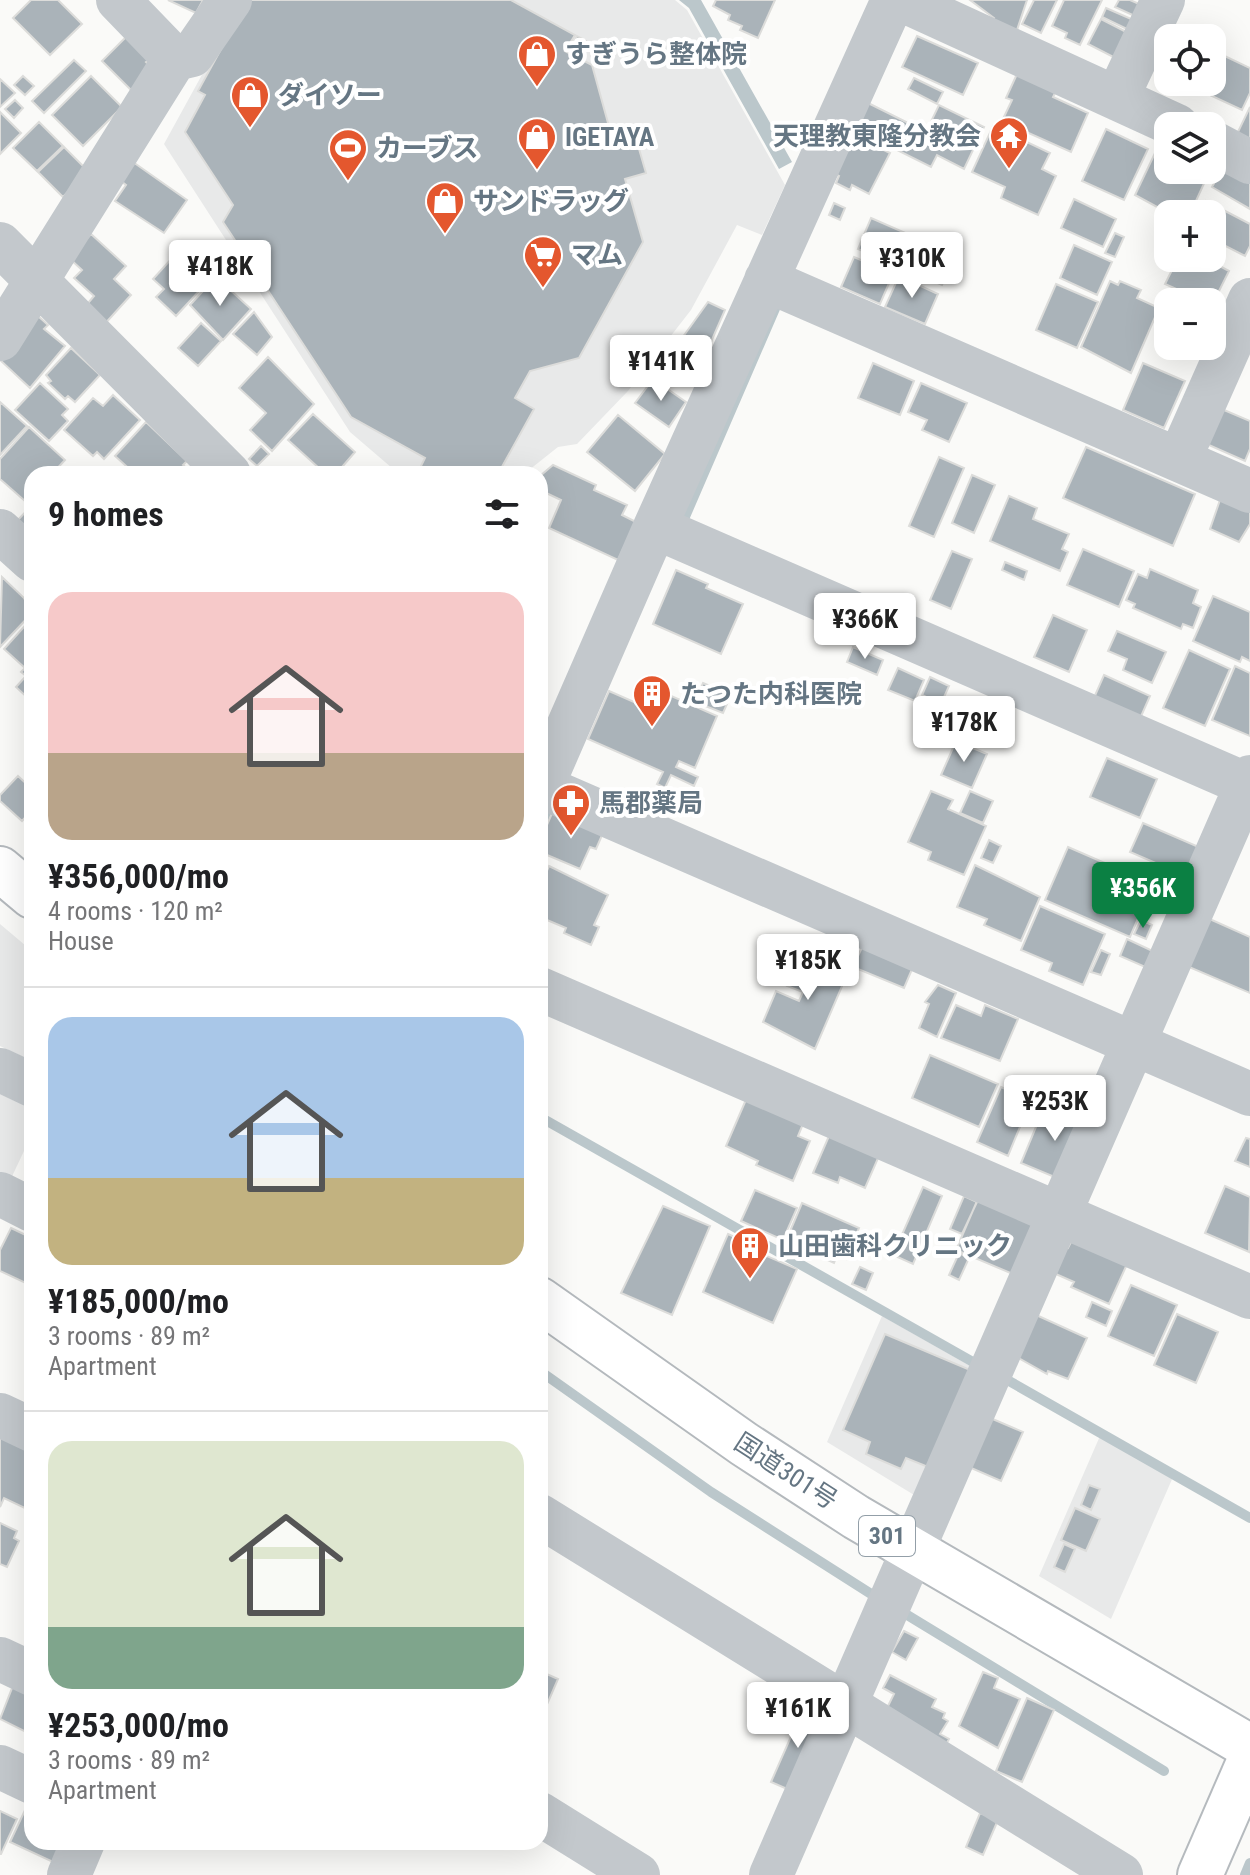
<!DOCTYPE html>
<html lang="en">
<head>
<meta charset="utf-8">
<style>
  :root { --surface:#fff; --page:#f2f2f2; --text:#202124; --muted:#757577; --line:#e0e0e0; --accent:#0b8043 }
  body { margin:0; font-family:"Roboto Condensed","Noto Sans JP",sans-serif; background:var(--page); color:var(--text); height:100vh; display:flex; flex-direction:column; font-size:30px; white-space:nowrap }
  * { box-sizing:border-box; margin:0 }
  p { font-size:26px; color:var(--muted) }
  .icon { flex:none; width:44px; height:44px; fill:none; stroke:currentColor; stroke-width:2; stroke-linecap:round; stroke-linejoin:round }
  .map { position:relative; flex:1; overflow:hidden }
  .sheet { position:absolute; left:24px; top:466px; width:524px; height:1384px; display:flex; flex-direction:column; background:var(--surface); border-radius:24px; box-shadow:0 8px 32px #0002 }
  .sheet>* { flex:none }
  .buttons { position:absolute; left:1154px; top:24px; display:grid; gap:16px }
  .buttons a { display:grid; place-items:center; width:72px; height:72px; border-radius:16px; background:var(--surface); box-shadow:0 8px 32px #0002; font-size:40px }
  .price { position:absolute; translate:-50% -68px; padding:0 18px; border-radius:8px; background:#fff; color:#222; font-size:26px; line-height:52px; filter:drop-shadow(0 2px 4px #0008) }
  .price::after { content:''; position:absolute; left:50%; top:48px; width:24px; height:18px; margin-left:-12px; background:inherit; clip-path:polygon(0 0,100% 0,50% 100%) }
  .price.on { background:var(--accent); color:#fff }
  ul { padding:0; list-style:none }
  li { display:grid; align-content:center; gap:16px; height:424px; padding:0 24px }
  li+li { border-top:2px solid var(--line) }
  li span { display:grid; place-items:center; height:248px; border-radius:24px; color:#555 }
  li>.icon { margin-inline-start:auto }
  span .icon { width:144px; height:144px; fill:#fffc; stroke-width:1 }
  li b { font-size:34px }
  h2 { display:flex; justify-content:space-between; align-items:center; height:96px; padding:0 24px; font-size:34px }
  .map>svg:first-child { display:block }
  .built { fill:#e8e9e9 }
  .water { fill:#bbc7cb }
  .lines { fill:none; stroke-linecap:round; stroke-linejoin:round }
  .stream { stroke:#bbc7cb; stroke-width:10 }
  .building { fill:#aab3b9; stroke:#dcdcda; stroke-width:2 }
  .major-casing { stroke:#b5babe; stroke-width:48 }
  .highway-casing { stroke:#b4b9bd; stroke-width:48 }
  .minor { stroke:#c3c8cc; stroke-width:44 }
  .major { stroke:#fff; stroke-width:44 }
  .highway { stroke:#fff; stroke-width:44 }
  .labels { text-anchor:middle; dominant-baseline:central; stroke-width:8; stroke-linejoin:round; paint-order:stroke }
  .shield { fill:#fff; stroke:#939fa8; stroke-width:2 }
  .shield-label { font-size:24px; font-weight:bold; fill:#657683 }
  .poi-label { font-size:26px; font-weight:bold; fill:#657683; stroke:#fff; text-anchor:start }
  .street-label { font-size:26px; fill:#657683; stroke:#fff }
</style>
</head>
<body>
<div class="map">
<svg width="1250" height="1875" viewBox="0 0 1250 1875">
  <rect width="100%" height="100%" fill="#fafaf8"/>
  <path class="built" d="M243 0H675L687 10 785 185 762 235 737 225 691 310 628 391 577 444 558 447 524 474H399L350 432 164 144Z
    M0 924 32 951V1061L0 1046Z
    M0 1094 32 1109V1134L7 1187 0 1184Z
    M882 1316 981 1372 924 1501 827 1442Z
    M1100 1436 1173 1477 1111 1619 1039 1576Z"/>
  <path class="water" d="M679 0H701L792 162 779 169 689 8Z
    M772 292 785 298 686 527 672 521Z"/>
  <g class="lines">
    <path class="stream" d="M540 828 546 813
      M540 1117 980 1366
      M540 1371 711 1492 879 1599
      M1002 1377 1250 1518
      M899 1610 1164 1771
      M1245 1875 1250 1863"/>
  </g>
  <path class="building" d="M31 0H58L82 24 50 55 13 18Z
    M168 0H203L196 13Z
    M248 0H511L575 35 565 51 592 65 613 141 635 135 646 173 625 179 643 242 579 358 530 371 515 398 534 409 498 474H426L419 470 425 458 351 417 223 222 233 205 185 132 205 95 198 91Z
    M716 0H775L758 38 740 30 742 26 728 20 730 15 713 6Z
    M970 0H1027L1015 36 991 25 994 18Z
    M1034 0H1057L1041 33 1022 24Z
    M1064 0H1102L1080 45 1065 38 1067 33 1052 26Z
    M1119 0H1130L1144 6 1139 18 1115 7Z
    M1106 8 1138 22 1133 32 1102 17Z
    M1101 19 1136 37 1123 62 1088 44Z
    M130 33 153 56 146 62 153 69 134 93 102 61Z
    M577 36 586 41 578 55 569 51Z
    M917 36 978 63 963 95 902 67Z
    M1212 50 1250 68V93L1242 110 1182 82H1212Z
    M74 60 86 71 44 113 32 101Z
    M1017 74 1060 83 1053 97 1088 113 1071 152 1002 121 1012 100 1006 98Z
    M23 76 34 86 25 95 14 85Z
    M91 76 122 107 83 146 52 115Z
    M914 78 943 92 937 104 908 89Z
    M0 79 15 93 0 107Z
    M15 100 23 108 14 118 5 109Z
    M866 102 926 132 939 105 984 127 964 169 937 155 931 167 853 128Z
    M1250 107V140L1237 134Z
    M0 112 21 133 0 154Z
    M39 122 63 146 37 171 13 148Z
    M993 126 1050 153 1042 169 1056 176 1038 215 1001 198 1005 187 972 172Z
    M1106 129 1148 149 1124 200 1082 181Z
    M847 132 890 153 869 194 852 185 850 190 836 183 839 176 828 170Z
    M64 147 88 171 63 197 38 172Z
    M1155 153 1168 159V170H1191L1207 177 1190 214H1170L1135 195Z
    M1227 160 1250 173V209L1212 187Z
    M133 162 187 200 164 233 115 201 126 185 121 181Z
    M1074 199 1116 219 1103 247 1061 228Z
    M1206 201 1250 224V246L1245 256 1214 240 1212 243V214H1200Z
    M834 203 845 208 840 220 829 215Z
    M871 218 910 235 897 266 858 249Z
    M1115 233 1124 237 1115 257 1105 253Z
    M91 234 126 266 114 279 131 295 102 327 83 309 94 296 74 278 82 270 69 258Z
    M915 238 955 255 942 285 902 268Z
    M184 245 215 274 176 316 156 297 164 289 153 279Z
    M1074 245 1112 262 1097 295 1060 278Z
    M854 257 893 274 880 304 841 287Z
    M1178 258H1205L1229 271 1212 305 1165 284Z
    M899 276 938 294 925 324 885 307Z
    M216 277 251 309 223 340 190 305Z
    M1110 281 1118 285 1120 281 1141 290 1137 298 1159 308 1131 373 1081 347Z
    M1056 284 1098 302 1077 348 1036 330Z
    M708 302 725 310 704 358 689 376 667 359Z
    M254 312 272 337 257 355 233 334Z
    M37 315 48 325 44 329 65 346 30 388 0 360Z
    M201 323 221 341 198 366 178 348Z
    M71 348 100 375 75 402 68 396 65 399 48 383 51 381 46 375Z
    M268 357 314 404 272 451 250 430 266 413 239 388Z
    M873 363 914 381 900 415 858 398Z
    M1143 363 1185 381 1164 428 1123 410Z
    M653 379 686 402 669 427 635 403Z
    M40 383 68 409 62 415 68 421 49 441 15 410Z
    M921 383 967 403 949 442 922 430 927 420 908 412Z
    M113 395 140 420 104 459 97 452 93 456 64 430 93 398 103 406Z
    M0 402 27 426 0 455Z
    M1217 407 1250 421V449L1245 461 1202 442Z
    M313 414 355 452 342 467 345 470 341 474H315L320 469 288 440Z
    M618 415 665 454 635 491 587 452Z
    M146 422 187 461 183 465 194 474H135L115 456Z
    M29 427 65 460 52 474H32V496L26 502 0 479V459Z
    M261 446 269 454 257 466 249 459Z
    M1086 447 1195 494 1173 546 1063 498Z
    M939 457 964 468 934 537 909 526Z
    M553 465 596 485 594 490 627 505 622 515 636 522 618 560 549 528 561 500 540 490V476Z
    M972 475 995 485 974 533 952 523Z
    M1009 496 1037 508 1033 519 1069 534 1062 549 1068 552 1060 571 990 541Z
    M1221 497 1250 510V524L1239 542 1210 529Z
    M32 505V525L26 531 16 522Z
    M1083 549 1134 571 1119 607 1067 585Z
    M952 551 972 559 951 609 930 600Z
    M1005 562 1027 571 1024 580 1002 570Z
    M1150 569 1198 590 1193 603 1201 607 1193 628 1183 624 1181 629 1133 608 1135 604 1126 600 1138 574 1147 578Z
    M676 570 708 584 706 588 743 604 721 654 653 624Z
    M2 577 24 598 32 613 0 647Z
    M1213 596 1250 612V661L1242 657 1240 662 1193 641Z
    M1053 615 1087 630 1069 672 1034 657Z
    M32 618V702L16 687 26 676 21 672 25 668 4 649Z
    M1117 631 1166 652 1152 683 1123 670 1127 659 1108 651Z
    M853 647 883 660 877 675 847 662Z
    M1189 650 1230 669 1205 726 1163 708Z
    M1235 666 1250 673V736L1212 720Z
    M898 668 924 680 915 701 888 690Z
    M1104 675 1150 696 1139 721 1093 700Z
    M930 677 949 686 941 704 922 695Z
    M703 683 731 695 723 713 695 702Z
    M609 691 652 710 660 691 717 716 695 768 679 761 676 767 698 777 694 786 671 775 665 788 657 784 663 772 588 739Z
    M967 717 981 723 976 734 962 728Z
    M956 741 987 754 972 788 941 775Z
    M1107 758 1157 779 1140 818 1090 797Z
    M18 776 32 789V810L22 821 0 801V795Z
    M931 791 953 800 948 809 986 826 964 875 928 860 931 852 908 842Z
    M970 791 993 801 983 823 960 813Z
    M553 811 603 833 596 849 590 847 580 869 540 852V841Z
    M1143 823 1208 851 1195 880 1130 852Z
    M989 840 1001 846 993 863 981 858Z
    M1068 847 1153 884 1130 937 1045 900Z
    M975 865 1040 897 1021 941 984 925 987 919 957 907Z
    M549 866 608 895 594 925 599 927 591 945 564 933 566 928 540 917V887Z
    M1040 906 1105 934 1083 985 1049 971 1052 963 1021 950Z
    M1203 916 1250 937V993L1182 964Z
    M1141 920 1152 925 1146 939 1134 934Z
    M836 932 860 942 850 965 826 955Z
    M1127 939 1159 954 1152 970 1120 956Z
    M863 945 913 967 904 988 853 967Z
    M1101 950 1110 954 1101 975 1091 972Z
    M818 956 849 970 815 1049 763 1022 776 991 799 1001 803 992 787 986 796 963 813 970Z
    M938 985 956 993 937 1037 919 1028 929 1004 925 1002Z
    M956 1005 981 1016 985 1005 1018 1019 1000 1061 941 1038Z
    M930 1055 998 1084 979 1127 912 1098Z
    M1001 1087 1031 1100 1008 1156 977 1142Z
    M748 1095 803 1124 798 1136 810 1141 793 1181 756 1165 758 1161 726 1146Z
    M1045 1105 1089 1124 1064 1181 1021 1163Z
    M832 1129 879 1156 865 1188 840 1177 838 1183 813 1173Z
    M1246 1138 1250 1139V1167L1235 1161Z
    M1225 1186 1250 1197 1249 1252 1205 1233Z
    M923 1187 942 1196 913 1264 893 1255Z
    M755 1190 797 1208 783 1240 741 1221Z
    M964 1196 977 1202 962 1234 950 1229Z
    M977 1201 1044 1223 1020 1277 956 1250Z
    M802 1203 859 1228 846 1259 837 1255 834 1263 801 1248 803 1243 788 1236Z
    M663 1206 710 1226 672 1315 621 1293Z
    M11 1228 32 1238V1286L0 1271V1250Z
    M728 1234 750 1244 748 1248 797 1269 773 1323 703 1292Z
    M1073 1238 1128 1262 1109 1304 1071 1287 1074 1282 1049 1271 1060 1245 1068 1248Z
    M959 1253 969 1258 959 1280 949 1275Z
    M860 1267 873 1273 866 1290 852 1284Z
    M1131 1285 1177 1305 1154 1356 1108 1336Z
    M1092 1302 1112 1311 1106 1326 1086 1317Z
    M1034 1314 1087 1338 1068 1379 1048 1371 1047 1374 1015 1356Z
    M1177 1314 1218 1332 1196 1383 1154 1365Z
    M885 1334 975 1372 933 1469 906 1458 901 1469 866 1454 870 1442 843 1430Z
    M988 1417 1023 1432 1001 1481 962 1464Z
    M0 1436 32 1449 31 1511 4 1498 0 1507Z
    M1089 1485 1100 1489 1091 1510 1081 1505Z
    M1075 1508 1100 1519 1086 1551 1061 1540Z
    M0 1523 17 1531 14 1538 19 1541 7 1567 0 1564Z
    M1064 1544 1075 1549 1065 1572 1054 1567Z
    M904 1631 918 1638 906 1660 892 1652Z
    M540 1671 558 1679 545 1709 540 1707Z
    M983 1672 998 1678 994 1688 1020 1699 998 1748 959 1726Z
    M890 1675 936 1699 932 1707 945 1713 943 1718 948 1721 940 1734 949 1739 942 1752 885 1712 894 1694 883 1688Z
    M16 1678 32 1686V1735L0 1719Z
    M1027 1698 1054 1710 1022 1782 996 1771Z
    M803 1709 826 1719 794 1792 771 1782Z
    M26 1808 32 1810V1842H62L53 1862 10 1842Z
    M0 1811 17 1819 1 1854H0Z
    M980 1813 998 1820 983 1855 966 1847Z"/>
  <g class="lines">
    <g class="major-casing">
      <path id="major" d="M1200 1875 1250 1760"/>
    </g>
    <g class="highway-casing">
      <path id="highway" d="M0 869 32 896
        M540 1300 744 1444 856 1517 1250 1747"/>
    </g>
    <path class="minor" d="M118 0 175 59
      M902 0 1177 126
      M1117 98 1163 0
      M1212 142 1250 162
      M0 244 229 474
      M766 280 1250 491
      M0 339 175 59 192 55 230 0
      M1179 460 1250 300
      M655 527 1250 786
      M0 531 32 560
      M540 786 1250 1094
      M540 791 655 527 893 0
      M540 989 1250 1297
      M0 1070 32 1085
      M0 1194 32 1210
      M0 1415 32 1430
      M540 1516 1121 1875
      M0 1659 32 1674
      M0 1767 32 1782
      M540 1814 638 1875
      M69 1875 83 1842
      M771 1875 1250 777"/>
    <use href="#major" class="major"/>
    <use href="#highway" class="highway"/>
  </g>
  <defs>
    <g id="shop-pin" transform="scale(2)"><path d="M0 17L-7.5 6A9.5 9.5 0 1 1 7.5 6Z" fill="#e4572e" stroke="#fff"/><path d="M-5-2.5h2.3a2.7 3.5 0 0 1 5.4 0H5L5.5 6h-11ZM-1.5-2.5h3a1.5 2.3 0 0 0-3 0Z" fill="#fff"/></g>
    <g id="temple-pin" transform="scale(2)"><path d="M0 17L-7.5 6A9.5 9.5 0 1 1 7.5 6Z" fill="#e4572e" stroke="#fff"/><path d="M0-6L5-2H3V0L6.5 2.5H4V6H1.5V3h-3V6H-4V2.5H-6.5L-3 0V-2H-5Z" fill="#fff"/></g>
    <g id="stadium-pin" transform="scale(2)"><path d="M0 17L-7.5 6A9.5 9.5 0 1 1 7.5 6Z" fill="#e4572e" stroke="#fff"/><path d="M0-5a6.5 5 0 1 0 0 10a6.5 5 0 1 0 0-10ZM-3.5-1.8h7v3.6h-7Z" fill="#fff"/></g>
    <g id="supermarket-pin" transform="scale(2)"><path d="M0 17L-7.5 6A9.5 9.5 0 1 1 7.5 6Z" fill="#e4572e" stroke="#fff"/><path d="M-6-5.5h2.5l.6 2H6L4.5 2H-2.5L-4.4-4H-6ZM-1.5 3.2a1.3 1.3 0 1 0 .1 0ZM3 3.2a1.3 1.3 0 1 0 .1 0Z" fill="#fff"/></g>
    <g id="building-pin" transform="scale(2)"><path d="M0 17L-7.5 6A9.5 9.5 0 1 1 7.5 6Z" fill="#e4572e" stroke="#fff"/><path d="M-4-6H4V6H1V3H-1V6H-4ZM-2.5-4.3h1.7v1.8h-1.7ZM.8-4.3h1.7v1.8H.8ZM-2.5-1h1.7V.8h-1.7ZM.8-1h1.7V.8H.8Z" fill="#fff"/></g>
    <g id="pharmacy-pin" transform="scale(2)"><path d="M0 17L-7.5 6A9.5 9.5 0 1 1 7.5 6Z" fill="#e4572e" stroke="#fff"/><path d="M-2-6h4v4h4v4h-4v4h-4v-4h-4v-4h4Z" fill="#fff"/></g>
  </defs>
  <g fill-rule="evenodd">
    <use href="#shop-pin" x="537" y="54"/>
    <use href="#shop-pin" x="250" y="95"/>
    <use href="#temple-pin" x="1009" y="136"/>
    <use href="#shop-pin" x="537" y="137"/>
    <use href="#stadium-pin" x="348" y="148"/>
    <use href="#shop-pin" x="445" y="201"/>
    <use href="#supermarket-pin" x="543" y="255"/>
    <use href="#building-pin" x="652" y="694"/>
    <use href="#pharmacy-pin" x="571" y="803"/>
    <use href="#building-pin" x="750" y="1246"/>
  </g>
  <g class="labels">
    <rect class="shield" x="859" y="1516" width="56" height="40" rx="6"/>
    <g class="shield-label">
      <text x="887" y="1536">301</text>
    </g>
    <g class="poi-label">
      <text x="565" y="54">すぎうら整体院</text>
      <text x="278" y="95">ダイソー</text>
      <text x="981" y="136" text-anchor="end">天理教東隆分教会</text>
      <text x="565" y="137">IGETAYA</text>
      <text x="376" y="148">カーブス</text>
      <text x="473" y="201">サンドラッグ</text>
      <text x="571" y="255">マム</text>
      <text x="680" y="694">たつた内科医院</text>
      <text x="599" y="803">馬郡薬局</text>
      <text x="778" y="1246">山田歯科クリニック</text>
    </g>
    <g class="street-label">
      <text transform="translate(786 1471) rotate(33)">国道301号</text>
    </g>
  </g>
</svg>
<div class="buttons">
<a><svg class="icon" aria-label="locate" viewBox="0 0 24 24"><circle cx="12" cy="12" r="6"/><path d="M12 2v4M12 18v4M2 12h4M18 12h4"/></svg></a>
<a><svg class="icon" aria-label="layers" viewBox="0 0 24 24"><path d="M12 4l9 5-9 5-9-5zM3 14l9 5 9-5"/></svg></a>
<a>+</a>
<a>−</a>
</div>
<b class="price" style="left:912px;top:300px">¥310K</b>
<b class="price" style="left:220px;top:308px">¥418K</b>
<b class="price" style="left:661px;top:403px">¥141K</b>
<b class="price" style="left:865px;top:661px">¥366K</b>
<b class="price" style="left:964px;top:764px">¥178K</b>
<b class="price on" style="left:1143px;top:930px">¥356K</b>
<b class="price" style="left:808px;top:1002px">¥185K</b>
<b class="price" style="left:1055px;top:1143px">¥253K</b>
<b class="price" style="left:798px;top:1750px">¥161K</b>
<section class="sheet">
<h2>9 homes<svg class="icon" aria-label="filters" viewBox="0 0 24 24"><path d="M4 7h16M4 17h16"/><circle cx="9" cy="7" r="2"/><circle cx="15" cy="17" r="2"/></svg></h2>
<ul>
<li><span style="background:linear-gradient(#f6c9c9 65%,#b9a48a 0)"><svg class="icon" aria-label="home" viewBox="0 0 24 24"><path d="M3 11l9-7 9 7M6 9v11h12V9"/></svg></span><div><b>¥356,000/mo</b><p>4 rooms · 120 m²</p><p>House</p></div></li>
<li><span style="background:linear-gradient(#a9c7e8 65%,#c2b280 0)"><svg class="icon" aria-label="home" viewBox="0 0 24 24"><path d="M3 11l9-7 9 7M6 9v11h12V9"/></svg></span><div><b>¥185,000/mo</b><p>3 rooms · 89 m²</p><p>Apartment</p></div></li>
<li><span style="background:linear-gradient(#dfe7d0 75%,#7fa58c 0)"><svg class="icon" aria-label="home" viewBox="0 0 24 24"><path d="M3 11l9-7 9 7M6 9v11h12V9"/></svg></span><div><b>¥253,000/mo</b><p>3 rooms · 89 m²</p><p>Apartment</p></div></li>
</ul>
</section>
</div>
</body>
</html>
